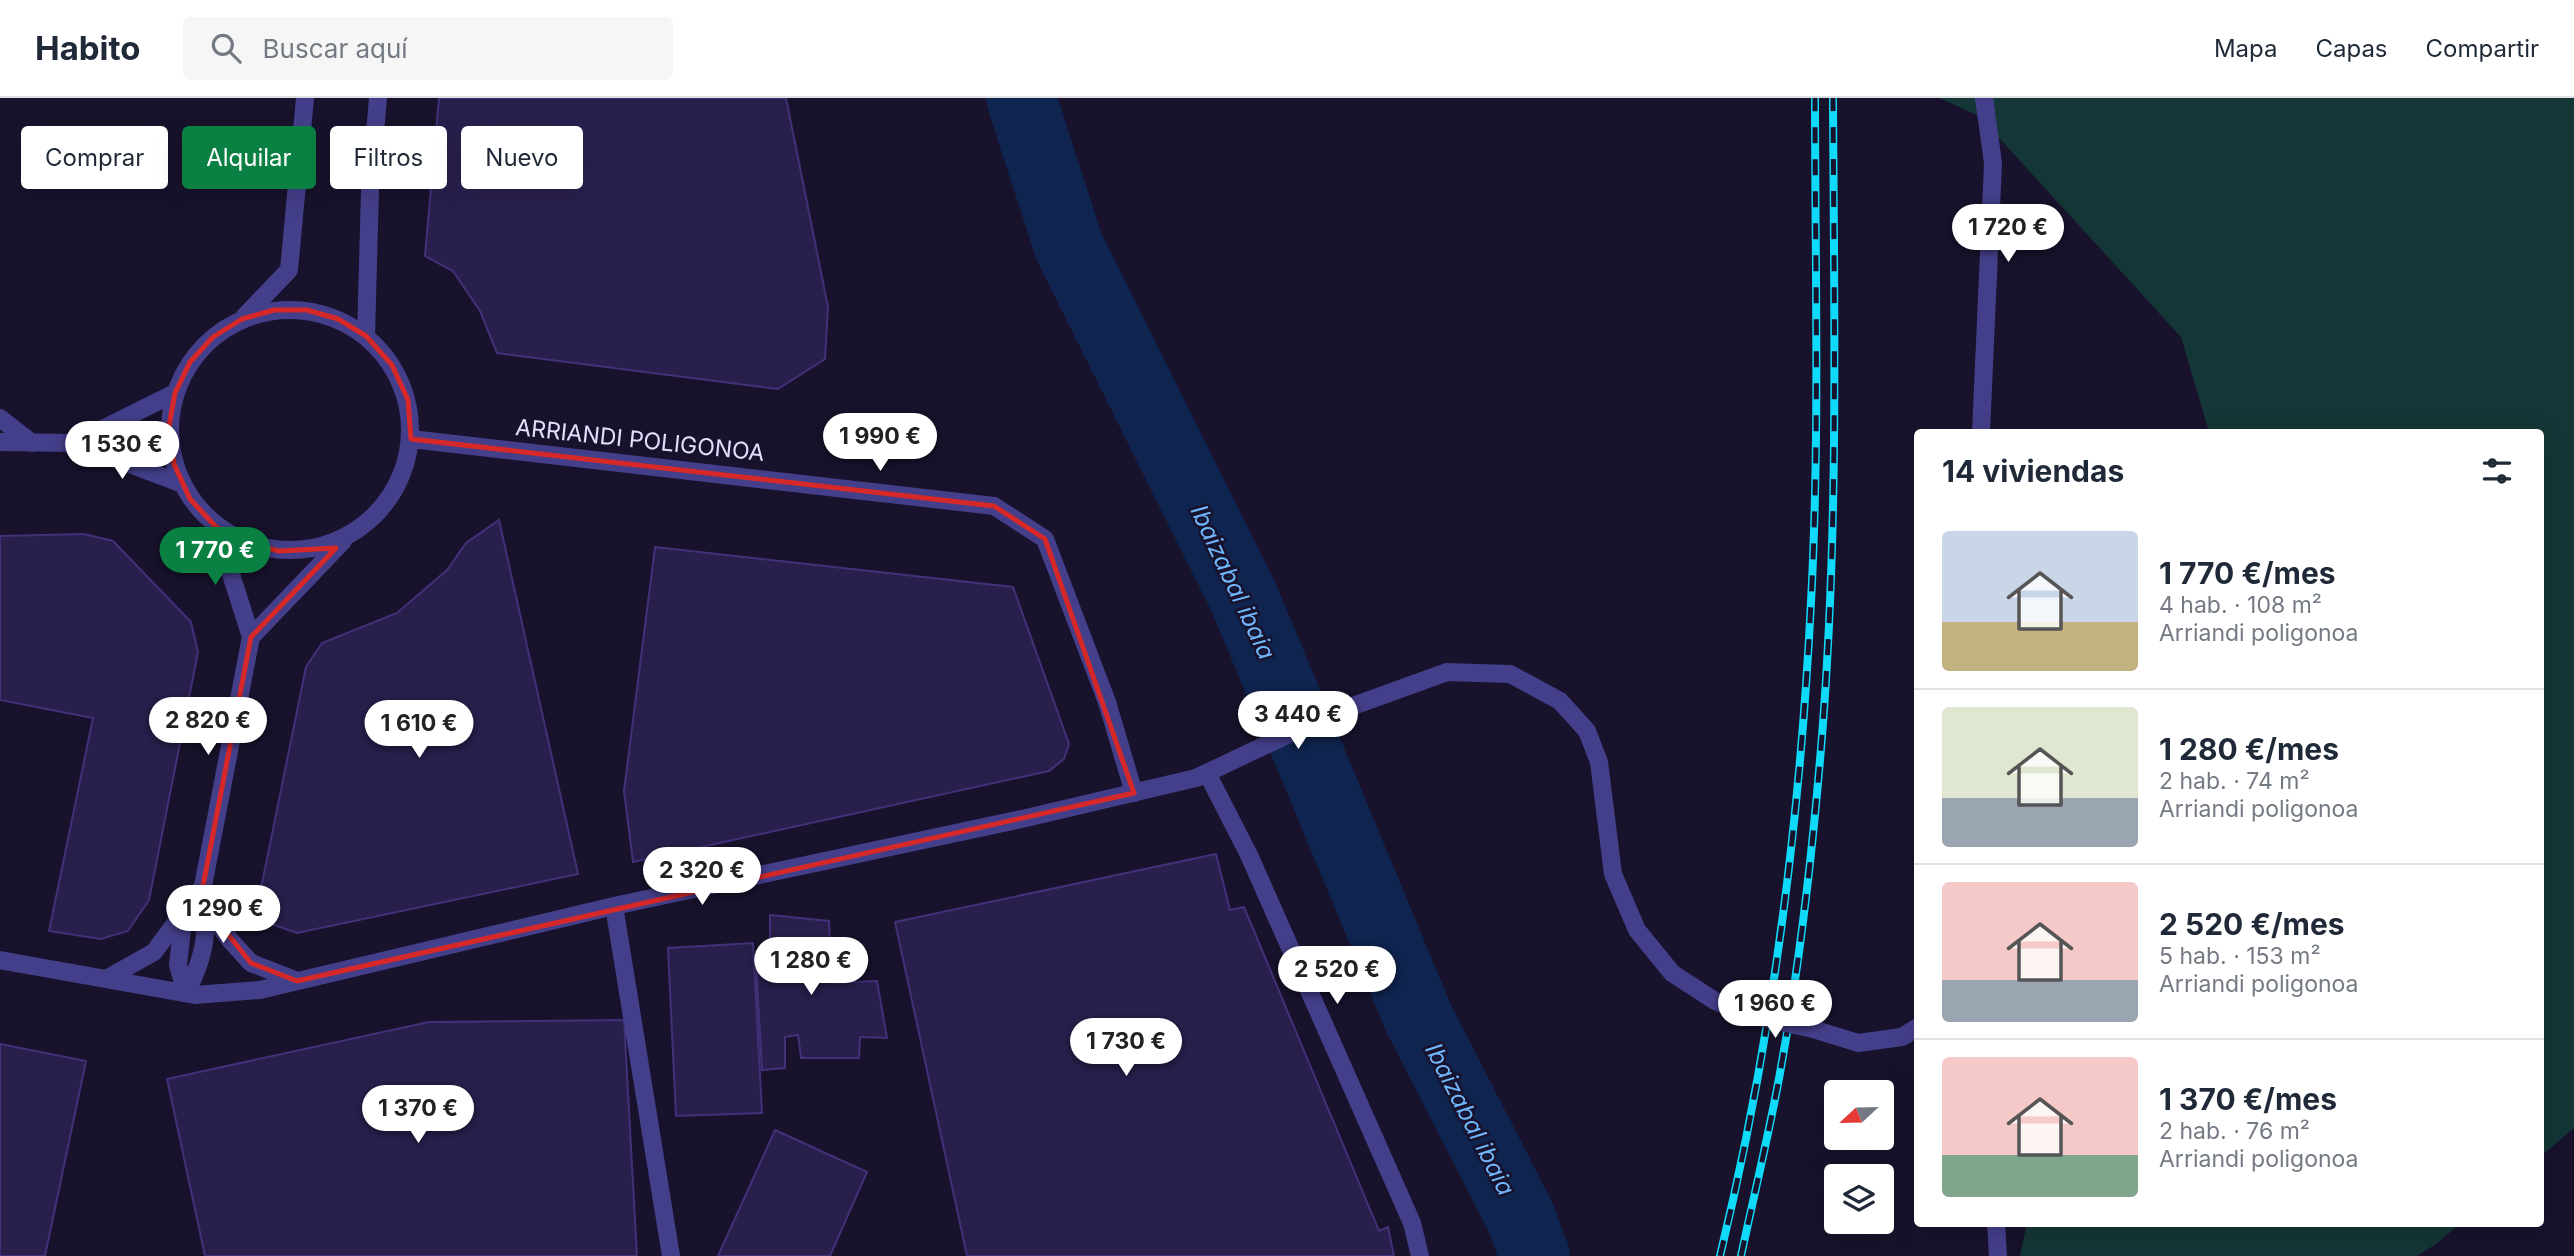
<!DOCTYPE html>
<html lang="es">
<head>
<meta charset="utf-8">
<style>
  :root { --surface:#fff; --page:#f6f6f7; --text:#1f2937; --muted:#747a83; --line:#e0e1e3; --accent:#0b8043 }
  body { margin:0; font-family:Inter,sans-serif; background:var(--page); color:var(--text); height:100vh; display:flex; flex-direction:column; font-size:26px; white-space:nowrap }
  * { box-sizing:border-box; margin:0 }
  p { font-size:23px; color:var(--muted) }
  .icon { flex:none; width:38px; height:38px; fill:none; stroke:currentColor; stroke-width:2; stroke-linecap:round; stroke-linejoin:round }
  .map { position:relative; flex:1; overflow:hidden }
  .panel { position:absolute; left:1914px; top:331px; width:630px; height:798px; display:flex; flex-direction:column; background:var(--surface); border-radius:7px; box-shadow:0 7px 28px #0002 }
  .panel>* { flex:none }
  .hud { position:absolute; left:21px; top:28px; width:665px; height:63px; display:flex; gap:14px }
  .needle { width:46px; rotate:248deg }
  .buttons { position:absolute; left:1824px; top:982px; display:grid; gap:14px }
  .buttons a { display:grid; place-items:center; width:70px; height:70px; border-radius:7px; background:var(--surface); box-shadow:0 7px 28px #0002; font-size:35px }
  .price { position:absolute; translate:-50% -60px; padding:0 16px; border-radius:24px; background:#fff; color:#222; font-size:23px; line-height:46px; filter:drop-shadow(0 2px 4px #0008) }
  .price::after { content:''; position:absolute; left:50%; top:42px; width:21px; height:16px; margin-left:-10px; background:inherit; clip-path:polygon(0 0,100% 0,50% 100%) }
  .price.on { background:var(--accent); color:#fff }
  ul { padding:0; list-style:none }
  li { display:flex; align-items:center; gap:21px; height:175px; padding:0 28px }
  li+li { border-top:2px solid var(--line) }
  li span { display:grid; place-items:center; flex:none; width:196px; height:140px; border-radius:7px; color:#555 }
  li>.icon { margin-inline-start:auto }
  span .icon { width:84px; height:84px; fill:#fffc; stroke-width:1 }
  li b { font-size:30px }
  h2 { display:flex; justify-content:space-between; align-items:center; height:84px; padding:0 28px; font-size:30px }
  .tag { padding:0 24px; border-radius:7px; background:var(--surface); box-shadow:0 7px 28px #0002; font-size:24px; line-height:63px }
  .tag.on { background:var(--accent); color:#fff }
  header { display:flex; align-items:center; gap:42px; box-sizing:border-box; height:98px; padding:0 35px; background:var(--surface); border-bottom:2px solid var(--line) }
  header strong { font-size:33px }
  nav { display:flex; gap:38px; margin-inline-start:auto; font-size:24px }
  .search { width:490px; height:63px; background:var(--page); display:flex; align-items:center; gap:18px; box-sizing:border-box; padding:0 24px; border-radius:7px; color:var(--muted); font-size:26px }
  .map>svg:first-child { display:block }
  .green { fill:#153636 }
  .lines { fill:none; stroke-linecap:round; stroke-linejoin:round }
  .river { stroke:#0f244f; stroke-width:70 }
  .building { fill:#291f4d; stroke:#423178; stroke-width:2 }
  .lane { stroke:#443f8a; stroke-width:18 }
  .street { stroke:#443f8a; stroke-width:18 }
  .rail-casing { stroke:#0fdaf9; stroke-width:8 }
  .rail { stroke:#18122c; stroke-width:5; stroke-dasharray:16; stroke-linecap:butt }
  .street-bridge { stroke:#443f8a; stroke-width:18 }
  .marked { fill:none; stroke:#d62828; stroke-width:5; stroke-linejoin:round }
  .labels { text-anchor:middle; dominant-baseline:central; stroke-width:5; stroke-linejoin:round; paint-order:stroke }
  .street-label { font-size:23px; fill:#e3defe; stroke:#18122c }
  .water-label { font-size:24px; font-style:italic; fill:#6fb6fc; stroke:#18122c }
</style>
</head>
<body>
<header>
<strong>Habito</strong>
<div class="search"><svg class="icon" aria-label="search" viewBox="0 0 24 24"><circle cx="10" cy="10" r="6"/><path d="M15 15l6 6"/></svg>Buscar aquí</div>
<nav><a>Mapa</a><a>Capas</a><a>Compartir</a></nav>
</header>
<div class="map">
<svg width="2574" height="1158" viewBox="0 0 2574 1158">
  <rect width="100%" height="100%" fill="#18122c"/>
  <path class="green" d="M1939 0H2574V1030L2541 1058V334H2209L2181 239 1979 18Z
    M2027 1125H2461L2436 1146 2417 1158H2020Z"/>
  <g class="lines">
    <path class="river" d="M1021 0 1069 149 1244 500 1418 919 1520 1118 1535 1158"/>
  </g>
  <path class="building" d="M439 0H786L828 209 825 261 778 291 497 255 480 213 453 173 425 158Z
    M499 422 578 776 297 835 274 827 259 800 306 569 322 545 397 515 447 472 466 445Z
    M84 436 113 443 191 524 198 554 149 802 128 833 101 841 49 833 93 620 0 602V438Z
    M655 449 1013 489 1069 646 1064 661 1049 673 633 764 624 693Z
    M1216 756 1230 812 1244 809 1379 1133 1388 1129 1394 1158H967L895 824Z
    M770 817 829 823 832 885 877 883 887 940 860 939 859 960H801L798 937 785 939V970L762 972 756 865H770Z
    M753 845 762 1015 676 1018 668 850Z
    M624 922 637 1158H205L167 981 429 924Z
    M0 946 86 963 45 1158H0Z
    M775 1032 867 1074 830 1158H718Z"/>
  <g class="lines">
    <path class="lane" d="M1996 1125 1998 1158"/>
    <path class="street" d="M170 332a120 120 0 1 1 240 0a120 120 0 1 1-240 0Z
      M244 219 289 172 305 0
      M366 238 370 92 378 0
      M0 320 32 345
      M1981 334 1993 65 1984 0
      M411 341 994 408 1045 441 1107 604 1134 695
      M0 344 74 345 183 386
      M74 345 175 295
      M251 539 343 443
      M1207 675 1249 757 1412 1125 1420 1158
      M205 808 230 842 251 865 297 883
      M614 808 671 1158
      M184 813 178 867 186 895
      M0 862 195 897 260 892 614 808 1026 720 1196 680 1331 616 1447 574 1510 576 1560 603 1587 633 1599 664 1613 776 1637 832 1672 875 1715 903 1746 916
      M106 881 154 854 203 788
      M186 895C208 852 207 834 203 788L251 539 216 429
      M1813 931 1858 945 1902 939 1918 929"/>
    <g class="rail-casing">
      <path id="rail" d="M1720 1158C1772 944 1800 724 1811 504 1820 336 1815 168 1815 0
        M1741 1158C1754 1097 1769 1036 1780 975 1800 864 1813 750 1822 638 1839 426 1834 212 1833 0"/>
    </g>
    <use href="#rail" class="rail"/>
    <path class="street-bridge" d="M1746 916 1813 931"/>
  </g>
  <path class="marked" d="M274 212H307L338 221 366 238 392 267 408 302 411 341 994 408 1045 441 1134 695 297 883 251 865 205 808 203 788 251 539 336 450 279 453 246 445 216 429 190 401 174 366 169 328 175 295 190 264 213 239 242 221Z"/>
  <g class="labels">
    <g class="street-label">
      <text transform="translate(640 342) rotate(6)">ARRIANDI POLIGONOA</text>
    </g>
    <g class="water-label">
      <text transform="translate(1233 484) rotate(65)">Ibaizabal ibaia</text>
      <text transform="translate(1470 1021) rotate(63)">Ibaizabal ibaia</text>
    </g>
  </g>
</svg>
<div class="buttons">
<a><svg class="needle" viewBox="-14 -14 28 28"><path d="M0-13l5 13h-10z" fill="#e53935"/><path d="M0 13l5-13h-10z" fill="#747a83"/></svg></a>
<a><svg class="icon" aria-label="layers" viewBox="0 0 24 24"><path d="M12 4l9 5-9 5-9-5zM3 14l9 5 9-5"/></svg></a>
</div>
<b class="price" style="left:2008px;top:166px">1 720 €</b>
<b class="price" style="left:880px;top:375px">1 990 €</b>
<b class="price" style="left:122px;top:383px">1 530 €</b>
<b class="price on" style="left:215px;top:489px">1 770 €</b>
<b class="price" style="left:1298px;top:653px">3 440 €</b>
<b class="price" style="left:208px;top:659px">2 820 €</b>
<b class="price" style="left:419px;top:662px">1 610 €</b>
<b class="price" style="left:702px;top:809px">2 320 €</b>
<b class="price" style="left:223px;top:847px">1 290 €</b>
<b class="price" style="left:811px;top:899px">1 280 €</b>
<b class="price" style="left:1337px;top:908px">2 520 €</b>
<b class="price" style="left:1775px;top:942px">1 960 €</b>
<b class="price" style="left:1126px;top:980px">1 730 €</b>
<b class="price" style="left:418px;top:1047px">1 370 €</b>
<div class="hud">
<a class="tag">Comprar</a>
<a class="tag on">Alquilar</a>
<a class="tag">Filtros</a>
<a class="tag">Nuevo</a>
</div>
<section class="panel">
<h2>14 viviendas<svg class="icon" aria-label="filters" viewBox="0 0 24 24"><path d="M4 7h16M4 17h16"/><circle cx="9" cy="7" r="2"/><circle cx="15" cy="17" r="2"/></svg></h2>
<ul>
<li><span style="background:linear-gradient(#c9d6e8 65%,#c2b280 0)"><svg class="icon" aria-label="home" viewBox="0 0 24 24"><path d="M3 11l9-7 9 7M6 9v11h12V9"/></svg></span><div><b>1 770 €/mes</b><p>4 hab. · 108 m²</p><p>Arriandi poligonoa</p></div></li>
<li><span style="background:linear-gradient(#dfe7d0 65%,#9aa5b1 0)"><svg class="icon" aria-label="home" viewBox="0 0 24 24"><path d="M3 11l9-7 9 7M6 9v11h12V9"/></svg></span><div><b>1 280 €/mes</b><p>2 hab. · 74 m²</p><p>Arriandi poligonoa</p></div></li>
<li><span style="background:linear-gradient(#f6c9c9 70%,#9aa5b1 0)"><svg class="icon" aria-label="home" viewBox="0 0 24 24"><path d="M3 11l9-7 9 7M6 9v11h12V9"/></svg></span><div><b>2 520 €/mes</b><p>5 hab. · 153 m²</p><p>Arriandi poligonoa</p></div></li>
<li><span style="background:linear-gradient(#f6c9c9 70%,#7fa58c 0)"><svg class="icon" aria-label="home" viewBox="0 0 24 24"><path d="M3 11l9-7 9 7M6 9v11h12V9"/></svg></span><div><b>1 370 €/mes</b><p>2 hab. · 76 m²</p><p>Arriandi poligonoa</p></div></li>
</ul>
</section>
</div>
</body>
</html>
